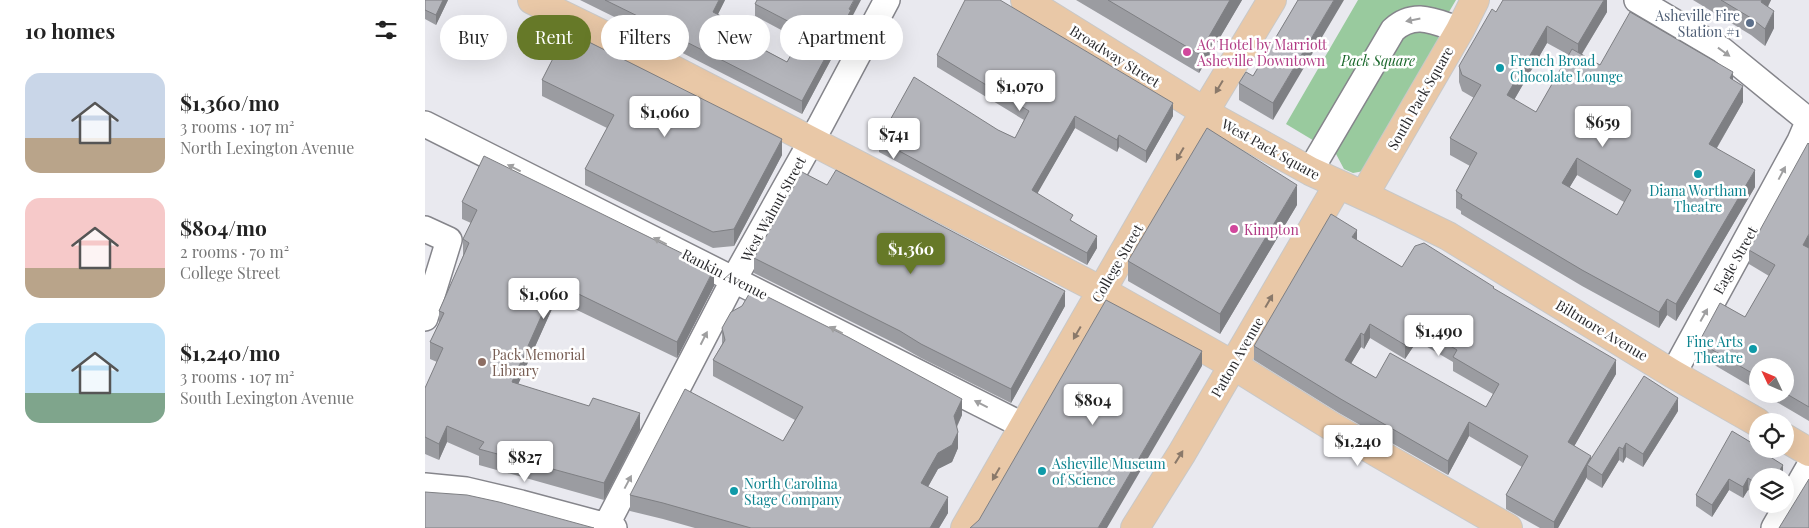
<!DOCTYPE html>
<html lang="en">
<head>
<meta charset="utf-8">
<style>
  :root { --surface:#fff; --page:#f2f2f2; --text:#222; --muted:#767676; --accent:#667928 }
  body { margin:0; font-family:"Playfair Display",serif; background:var(--page); color:var(--text); height:100vh; display:flex; flex-direction:column; font-size:19px; white-space:nowrap }
  * { box-sizing:border-box; margin:0 }
  p { font-size:16px; color:var(--muted) }
  .icon { flex:none; width:28px; height:28px; fill:none; stroke:currentColor; stroke-width:2; stroke-linecap:round; stroke-linejoin:round }
  .map { position:relative; flex:1; overflow:hidden }
  .sheet { display:flex; flex-direction:column; background:var(--surface); width:425px }
  .sheet>* { flex:none }
  .top-card { position:absolute; left:15px; top:15px; width:475px; height:45px; display:flex; gap:10px }
  .needle { width:32px; rotate:314deg }
  .fabs { position:absolute; left:1324px; top:358px; display:grid; gap:10px }
  .fabs a { display:grid; place-items:center; width:45px; height:45px; border-radius:50%; background:var(--surface); box-shadow:0 5px 20px #0002; font-size:25px }
  .price { position:absolute; translate:-50% -42px; padding:0 11px; border-radius:5px; background:#fff; color:#222; font-size:16px; line-height:32px; filter:drop-shadow(0 1px 2px #0008) }
  .price::after { content:''; position:absolute; left:50%; top:30px; width:15px; height:11px; margin-left:-8px; background:inherit; clip-path:polygon(0 0,100% 0,50% 100%) }
  .price.current { background:var(--accent); color:#fff }
  ul { padding:0; list-style:none }
  li { display:flex; align-items:center; gap:15px; height:125px; padding:0 25px }
  li span { display:grid; place-items:center; flex:none; width:140px; height:100px; border-radius:15px; color:#555 }
  li>.icon { margin-inline-start:auto }
  span .icon { width:60px; height:60px; fill:#fffc; stroke-width:1 }
  li b { font-size:21px }
  h2 { display:flex; justify-content:space-between; align-items:center; height:60px; padding:0 25px; font-size:21px }
  .chip { padding:0 18px; border-radius:22px; background:var(--surface); box-shadow:0 5px 20px #0002; font-size:18px; line-height:45px }
  .chip.current { background:var(--accent); color:#fff }
  main { display:flex; flex:1; min-height:0 }
  .map>svg:first-child { display:block }
  .green { fill:#99ca9e }
  .lines { fill:none; stroke-linecap:round; stroke-linejoin:round }
  .minor-casing { stroke:#85858b; stroke-width:28 }
  .major-casing { stroke:#c8c8c8; stroke-width:30 }
  .minor { stroke:#fff; stroke-width:25 }
  .major { stroke:#e9c8a7; stroke-width:28 }
  .wall { fill:#9b9ca1; fill-rule:evenodd }
  .shaded-wall { fill:#7e7f83 }
  .building { fill:#b4b5bb; stroke:#7e7f83; fill-rule:evenodd }
  .oneway { fill:#9f9fa0 }
  .oneway2 { fill:#8a796a }
  .service-dot { fill:#5c6f8a; stroke:#fff; stroke-width:2 }
  .hotel-dot { fill:#d1479c; stroke:#fff; stroke-width:2 }
  .culture-dot { fill:#0f9aa8; stroke:#fff; stroke-width:2 }
  .education-dot { fill:#8d6e63; stroke:#fff; stroke-width:2 }
  .labels { text-anchor:middle; dominant-baseline:central; stroke-width:5; stroke-linejoin:round; paint-order:stroke }
  .service-label { font-size:14px; fill:#4e5e75; stroke:#fff; text-anchor:end }
  .hotel-label { font-size:14px; fill:#b23c85; stroke:#fff; text-anchor:start }
  .street-label { font-size:14px; fill:#2a2a2d; stroke:#fff }
  .park-label { font-size:14px; font-style:italic; fill:#19672a; stroke:#fff }
  .culture-label { font-size:14px; fill:#0d838f; stroke:#fff; text-anchor:start }
  .education-label { font-size:14px; fill:#785e54; stroke:#fff; text-anchor:start }
</style>
</head>
<body>
<main>
<section class="sheet">
<h2>10 homes<svg class="icon" aria-label="filters" viewBox="0 0 24 24"><path d="M4 7h16M4 17h16"/><circle cx="9" cy="7" r="2"/><circle cx="15" cy="17" r="2"/></svg></h2>
<ul>
<li><span style="background:linear-gradient(#c9d6e8 65%,#b9a48a 0)"><svg class="icon" aria-label="home" viewBox="0 0 24 24"><path d="M3 11l9-7 9 7M6 9v11h12V9"/></svg></span><div><b>$1,360/mo</b><p>3 rooms · 107 m²</p><p>North Lexington Avenue</p></div></li>
<li><span style="background:linear-gradient(#f6c9c9 70%,#b9a48a 0)"><svg class="icon" aria-label="home" viewBox="0 0 24 24"><path d="M3 11l9-7 9 7M6 9v11h12V9"/></svg></span><div><b>$804/mo</b><p>2 rooms · 70 m²</p><p>College Street</p></div></li>
<li><span style="background:linear-gradient(#bfe0f5 70%,#7fa58c 0)"><svg class="icon" aria-label="home" viewBox="0 0 24 24"><path d="M3 11l9-7 9 7M6 9v11h12V9"/></svg></span><div><b>$1,240/mo</b><p>3 rooms · 107 m²</p><p>South Lexington Avenue</p></div></li>
</ul>
</section>
<div class="map">
<svg width="1384" height="528" viewBox="0 0 1384 528">
  <rect width="100%" height="100%" fill="#e9e9ef"/>
  <path class="green" d="M933 0H1031L1011 34 1016 42 939 171 928 173 919 169 911 154 861 124Z"/>
  <g class="lines">
    <g class="minor-casing">
      <path id="minor" d="M1212 0 1297 50 1384 121
        M0 124 599 426
        M885 171 968 30C990 10 1010 22 1035 30
        M0 229 24 240 0 318
        M1248 374 1375 141 1384 120
        M0 486 41 490 96 503 189 528
        M181 526 309 279 396 124 462 0
        M1349 528 1384 467"/>
    </g>
    <g class="major-casing">
      <path id="major" d="M107 0 220 55 677 291 808 365 906 426 1083 528
        M600 0 793 120 885 171 955 203 1023 236 1248 374 1332 422
        M939 195 1035 30 1050 0
        M1360 438 1384 452
        M540 528 780 111 847 0
        M710 528 757 453 913 185"/>
    </g>
    <use href="#minor" class="minor"/>
    <use href="#major" class="major"/>
  </g>
  <path class="wall" d="M0 0H23L11 25 0 19Z
    M155 0H300L293 14 327 43 362 62 375 40 330 16V4L426 19V22L377 114 236 42V40Z
    M651 0H817L774 73Z
    M873 0 848 120 814 100V83L828 76Z
    M1182 0V12L1157 54 1175 65 1308 80 1318 102 1292 148 1330 187 1251 321 1242 315 1234 328 1157 286 1036 214V211L1031 208V191L1045 166 1025 155V138L1049 98 1037 91 1034 82V66ZM1122 43 1144 55 1111 112 1089 100ZM1152 175 1199 202 1192 215 1144 188Z
    M1268 0H1346L1343 7 1349 28 1340 46 1326 35Z
    M512 55 748 116 721 163 694 147 692 152 650 128 612 193 648 222 672 248 662 265 454 152V140L573 130 590 138 599 120 512 67Z
    M117 80 357 155 309 246 288 248 160 185V169L182 128 117 96Z
    M37 202 289 286 252 358 131 300 93 384 215 430 179 500 54 465V456L22 442 14 460 0 454V388L12 362 5 359V342L14 323V311L38 256V239L46 223 37 219Z
    M872 205 795 334 703 281V261Z
    M932 240 977 267 1069 289 1191 374 1149 446 1166 459 1253 411 1218 467 1201 457 1198 463 1194 460 1177 488 1162 479V477L1133 528H1115L1081 509V495L1097 467 1044 436 1023 475 914 413 829 360V346ZM945 338 980 359 992 341 1028 362V371L1068 394 1061 407 951 378 926 363 936 347 939 349Z
    M1384 248V421L1338 394H1360V366H1332V390L1274 356V342L1320 317 1344 276 1324 264V250Z
    M329 258 640 306 586 403 496 358 475 346 329 273Z
    M297 328 537 415 532 427 533 448 527 462 513 469 503 487 523 513 514 528H270L238 519 205 511V495L358 441 370 420 288 376V360L297 344Z
    M1340 454 1358 476H1332V495L1323 490 1318 498 1304 490 1287 517 1271 506V495Z"/>
  <path class="shaded-wall" d="M18 0H23L11 25V15Z
    M294 0H300L288 24V12Z
    M429 0H436L426 19V22L377 114V101Z
    M805 0H817L774 73V54Z
    M909 0H919L848 120V103Z
    M1179 0H1182V12L1153 60V44Z
    M1337 0H1346L1336 19V2Z
    M1349 11V28L1340 46V29Z
    M1122 26V43L1082 112V95Z
    M319 28V40L316 35Z
    M1308 72V88L1305 78Z
    M1318 86V102L1284 161V144Z
    M748 103V116L721 163V151Z
    M650 116V128L607 203V190Z
    M694 135V147L692 152V140Z
    M357 139V155L309 246V229Z
    M1152 158V175L1137 200V183Z
    M1330 170V187L1251 321V304Z
    M872 185V205L795 334V314Z
    M932 230V244L927 237Z
    M1384 234V248L1378 259V245Z
    M672 236V248L662 265V253Z
    M289 269V286L252 358V342Z
    M131 283V300L87 398V382Z
    M640 291V306L586 403V389Z
    M1242 299V315L1234 328V312Z
    M945 324V338L939 349V335Z
    M992 326V341L980 359V345Z
    M936 333V347L920 374V360Z
    M777 351V366L682 528H673Z
    M1191 360V374L1143 457V442Z
    M1253 398V411L1218 467V454Z
    M537 399V415L529 432V416Z
    M215 413V430L179 500V483Z
    M1044 422V436L1023 475V461Z
    M22 426V442L14 460V444Z
    M533 432V448L527 462 513 469 496 499V483L513 453Z
    M1201 443V457L1198 463V449Z
    M1194 447V460L1177 488V475Z
    M1166 456V468L1162 465V477L1133 528H1129V522Z
    M1358 465V476H1351Z
    M1323 478V490L1318 498V487Z
    M1304 479V490L1287 517V505Z
    M523 497V513L514 528H505Z"/>
  <path class="building" d="M0 0H18L11 15 0 10Z
    M180 0H294L288 12 319 28 316 35 327 40 326 43 362 62 380 30 330 4 332 0H429L424 9 426 10 377 101 236 29 237 28Z
    M540 0H575L748 103 721 151 694 135 692 140 650 116 607 190 648 215 645 220 672 236 662 253 454 140 489 77 573 130 590 138 604 111 512 55Z
    M683 0H805L774 54Z
    M873 0H909L848 103 814 83 821 72 828 76Z
    M1078 0H1179L1153 44 1122 26 1082 95 1111 112 1147 49 1175 65 1205 12 1308 72 1305 78 1318 86 1284 144 1330 170 1251 304 1242 299 1234 312 1157 270 1036 198 1037 195 1031 191 1052 153 1025 138 1056 85 1037 75 1034 66 1067 9 1071 12ZM1152 158 1206 190 1192 215 1137 183Z
    M1296 0H1337L1336 2 1349 11 1340 29 1326 18Z
    M142 31 357 139 309 229 288 232 160 169 189 115 117 80Z
    M782 128 872 185 795 314 703 261Z
    M1383 143 1384 144V234L1378 245 1384 248V407L1360 393V366H1332V376L1274 342 1295 303 1320 317 1350 265 1324 250Z
    M59 156 289 269 252 342 131 283 87 382 164 406 168 398 215 413 179 483 54 449 59 442 22 426 14 444 0 437V388L18 348 5 342 19 313 14 311 44 243 38 239 52 210 37 202Z
    M411 170 640 291 586 389 496 344 475 331 329 258 377 172 402 185Z
    M906 214 932 230 927 237 977 267 990 246 999 243 1069 287 1068 288 1191 360 1143 442 1166 456 1129 522 1081 495 1103 456 1044 422 1023 461 914 398 829 346ZM945 324 980 345 992 326 1032 350 1028 357 1074 384 1061 407 965 353 951 378 920 360 936 333 939 335Z
    M327 289 423 337 537 399 529 416 533 432 527 445 513 453 496 483 523 497 505 528H326L238 503 205 495 260 389 358 441 378 407 288 360 300 340 297 328 306 312 317 306Z
    M681 300 777 351 673 528H545L554 520Z
    M1219 376 1253 398 1218 454 1201 443 1198 449 1194 447 1177 475 1162 465Z
    M1307 431 1332 446V449H1336L1340 451 1339 453 1358 465 1351 476H1332V484L1323 478 1318 487 1304 479 1287 505 1271 495Z
    M1384 479V528H1354Z
    M0 492 42 495 74 502 169 528H0Z"/>
  <defs><path id="oneway-solid" d="M-6-.8H1V-3.2L6.5 0L1 3.2V.8H-6Z" transform="scale(1.25)"/></defs>
  <g class="oneway">
    <use href="#oneway-solid" transform="translate(988 20) rotate(169)"/>
    <use href="#oneway-solid" transform="translate(1299 52) rotate(36)"/>
    <use href="#oneway-solid" transform="translate(89 168) rotate(-153)"/>
    <use href="#oneway-solid" transform="translate(1357 173) rotate(-62)"/>
    <use href="#oneway-solid" transform="translate(235 241) rotate(-153)"/>
    <use href="#oneway-solid" transform="translate(1279 315) rotate(-61)"/>
    <use href="#oneway-solid" transform="translate(411 330) rotate(-153)"/>
    <use href="#oneway-solid" transform="translate(279 338) rotate(-63)"/>
    <use href="#oneway-solid" transform="translate(556 404) rotate(-153)"/>
    <use href="#oneway-solid" transform="translate(203 482) rotate(-62)"/>
  </g>
  <g class="oneway2">
    <use href="#oneway-solid" transform="translate(794 87) rotate(121)"/>
    <use href="#oneway-solid" transform="translate(755 154) rotate(120)"/>
    <use href="#oneway-solid" transform="translate(844 301) rotate(-60)"/>
    <use href="#oneway-solid" transform="translate(652 333) rotate(120)"/>
    <use href="#oneway-solid" transform="translate(754 457) rotate(-58)"/>
    <use href="#oneway-solid" transform="translate(571 474) rotate(120)"/>
  </g>
  <circle class="service-dot" cx="1325" cy="23" r="5"/>
  <g class="hotel-dot">
    <circle cx="762" cy="52" r="5"/>
    <circle cx="809" cy="229" r="5"/>
  </g>
  <g class="culture-dot">
    <circle cx="1075" cy="68" r="5"/>
    <circle cx="1273" cy="174" r="5"/>
    <circle cx="1328" cy="349" r="5"/>
    <circle cx="617" cy="471" r="5"/>
    <circle cx="309" cy="491" r="5"/>
  </g>
  <circle class="education-dot" cx="57" cy="362" r="5"/>
  <g class="labels">
    <g class="service-label">
      <text x="1315" y="15">Asheville Fire<tspan x="1315" dy="16">Station #1</tspan></text>
    </g>
    <g class="hotel-label">
      <text x="772" y="44">AC Hotel by Marriott<tspan x="772" dy="16">Asheville Downtown</tspan></text>
      <text x="819" y="229">Kimpton</text>
    </g>
    <g class="street-label">
      <text transform="translate(690 56) rotate(32)">Broadway Street</text>
      <text transform="translate(995 98) rotate(-60)">South Pack Square</text>
      <text transform="translate(846 149) rotate(29)">West Pack Square</text>
      <text transform="translate(348 209) rotate(-61)">West Walnut Street</text>
      <text transform="translate(1310 260) rotate(-61)">Eagle Street</text>
      <text transform="translate(692 263) rotate(-60)">College Street</text>
      <text transform="translate(300 274) rotate(27)">Rankin Avenue</text>
      <text transform="translate(1177 330) rotate(31)">Biltmore Avenue</text>
      <text transform="translate(812 357) rotate(-60)">Patton Avenue</text>
    </g>
    <g class="park-label">
      <text x="953" y="60">Pack Square</text>
    </g>
    <g class="culture-label">
      <text x="1085" y="60">French Broad<tspan x="1085" dy="16">Chocolate Lounge</tspan></text>
      <text x="1273" y="190" text-anchor="middle">Diana Wortham<tspan x="1273" dy="16">Theatre</tspan></text>
      <text x="1318" y="341" text-anchor="end">Fine Arts<tspan x="1318" dy="16">Theatre</tspan></text>
      <text x="627" y="463">Asheville Museum<tspan x="627" dy="16">of Science</tspan></text>
      <text x="319" y="483">North Carolina<tspan x="319" dy="16">Stage Company</tspan></text>
    </g>
    <g class="education-label">
      <text x="67" y="354">Pack Memorial<tspan x="67" dy="16">Library</tspan></text>
    </g>
  </g>
</svg>
<div class="fabs">
<a><svg class="needle" viewBox="-14 -14 28 28"><path d="M0-13l5 13h-10z" fill="#e53935"/><path d="M0 13l5-13h-10z" fill="#767676"/></svg></a>
<a><svg class="icon" aria-label="locate" viewBox="0 0 24 24"><circle cx="12" cy="12" r="6"/><path d="M12 2v4M12 18v4M2 12h4M18 12h4"/></svg></a>
<a><svg class="icon" aria-label="layers" viewBox="0 0 24 24"><path d="M12 4l9 5-9 5-9-5zM3 14l9 5 9-5"/></svg></a>
</div>
<b class="price" style="left:595px;top:112px">$1,070</b>
<b class="price" style="left:240px;top:138px">$1,060</b>
<b class="price" style="left:1178px;top:148px">$659</b>
<b class="price" style="left:469px;top:160px">$741</b>
<b class="price current" style="left:486px;top:275px">$1,360</b>
<b class="price" style="left:119px;top:320px">$1,060</b>
<b class="price" style="left:1014px;top:357px">$1,490</b>
<b class="price" style="left:668px;top:426px">$804</b>
<b class="price" style="left:933px;top:467px">$1,240</b>
<b class="price" style="left:100px;top:483px">$827</b>
<div class="top-card">
<a class="chip">Buy</a>
<a class="chip current">Rent</a>
<a class="chip">Filters</a>
<a class="chip">New</a>
<a class="chip">Apartment</a>
</div>
</div>
</main>
</body>
</html>
